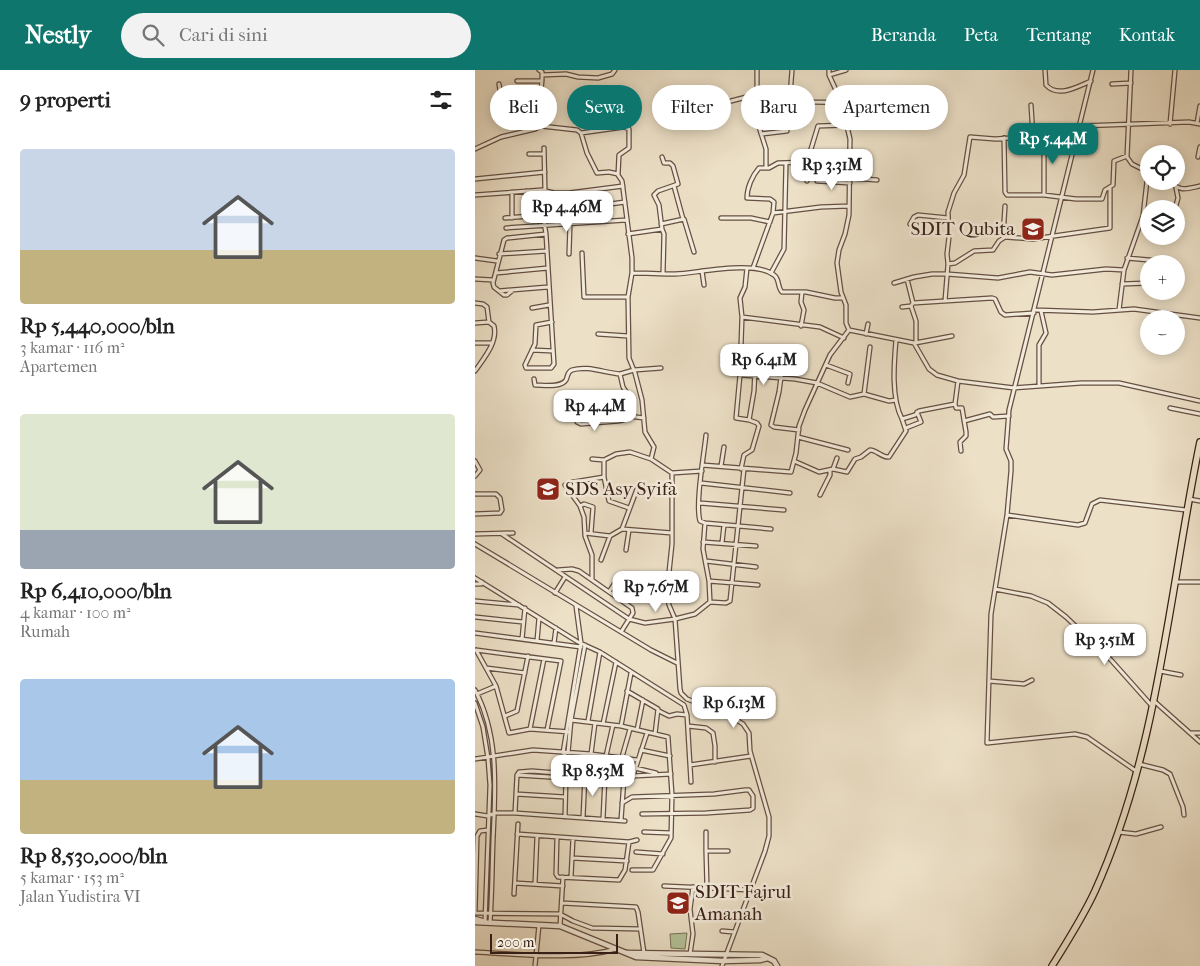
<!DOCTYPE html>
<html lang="id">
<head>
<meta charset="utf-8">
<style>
  :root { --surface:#fff; --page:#f2f2f2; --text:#222; --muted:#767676; --accent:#0f766e }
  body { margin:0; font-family:"IM FELL French Canon",serif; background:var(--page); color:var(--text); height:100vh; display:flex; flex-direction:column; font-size:19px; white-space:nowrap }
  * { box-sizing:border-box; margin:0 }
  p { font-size:16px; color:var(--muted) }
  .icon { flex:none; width:28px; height:28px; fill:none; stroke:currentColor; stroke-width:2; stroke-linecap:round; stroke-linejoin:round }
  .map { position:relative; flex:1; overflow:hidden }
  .drawer { display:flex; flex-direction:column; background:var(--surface); width:475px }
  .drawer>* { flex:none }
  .top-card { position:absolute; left:15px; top:15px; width:475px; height:45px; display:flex; gap:10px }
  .buttons { position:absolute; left:665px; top:75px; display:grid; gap:10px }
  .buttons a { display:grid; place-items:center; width:45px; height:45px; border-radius:50%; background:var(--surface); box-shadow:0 2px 12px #0003; font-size:25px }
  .scale { position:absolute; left:15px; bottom:12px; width:128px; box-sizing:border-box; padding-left:5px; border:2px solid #382017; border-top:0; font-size:14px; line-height:18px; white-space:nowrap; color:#382017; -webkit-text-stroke:4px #f3ebdb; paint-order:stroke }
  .price { position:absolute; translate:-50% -42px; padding:0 11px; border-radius:10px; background:#fff; color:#222; font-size:16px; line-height:32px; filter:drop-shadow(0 1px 2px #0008) }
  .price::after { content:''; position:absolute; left:50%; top:30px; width:15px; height:11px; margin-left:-8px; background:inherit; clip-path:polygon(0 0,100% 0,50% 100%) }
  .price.active { background:var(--accent); color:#fff }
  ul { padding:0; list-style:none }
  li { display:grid; align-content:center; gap:10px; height:265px; padding:0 20px }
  li span { display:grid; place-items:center; height:155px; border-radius:5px; color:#555 }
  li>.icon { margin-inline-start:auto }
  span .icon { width:90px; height:90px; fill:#fffc; stroke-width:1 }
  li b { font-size:21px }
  h2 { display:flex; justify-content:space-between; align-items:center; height:60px; padding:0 20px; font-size:21px }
  .pill { padding:0 18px; border-radius:22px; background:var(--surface); box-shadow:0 2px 12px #0003; font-size:18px; line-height:45px }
  .pill.active { background:var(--accent); color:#fff }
  header { display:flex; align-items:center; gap:30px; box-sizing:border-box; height:70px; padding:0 25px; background:var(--accent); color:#fff }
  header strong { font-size:24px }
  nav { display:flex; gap:28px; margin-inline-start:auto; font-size:18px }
  .search { width:350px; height:45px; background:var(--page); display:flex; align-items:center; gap:12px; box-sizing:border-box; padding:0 18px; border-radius:28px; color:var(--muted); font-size:19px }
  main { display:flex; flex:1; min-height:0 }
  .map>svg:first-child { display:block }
  .green { fill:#b4c398; stroke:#767258 }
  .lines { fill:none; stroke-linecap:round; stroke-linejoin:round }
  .minor-casing { stroke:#655043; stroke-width:5.5 }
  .tertiary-casing { stroke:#655043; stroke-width:7 }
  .primary-casing { stroke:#382017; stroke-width:8 }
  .minor { stroke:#f3ebdb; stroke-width:3 }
  .tertiary { stroke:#f3ebdb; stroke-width:4.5 }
  .primary { stroke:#ece0c7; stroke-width:5.5 }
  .labels { text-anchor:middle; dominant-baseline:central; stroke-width:5; stroke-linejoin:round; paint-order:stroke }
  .poi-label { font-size:19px; fill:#382017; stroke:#f3ebdb; text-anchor:start }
</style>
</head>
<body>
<header>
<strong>Nestly</strong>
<div class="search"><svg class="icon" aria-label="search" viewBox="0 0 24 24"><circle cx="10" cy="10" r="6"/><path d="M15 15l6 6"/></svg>Cari di sini</div>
<nav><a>Beranda</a><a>Peta</a><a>Tentang</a><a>Kontak</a></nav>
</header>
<main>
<section class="drawer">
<h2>9 properti<svg class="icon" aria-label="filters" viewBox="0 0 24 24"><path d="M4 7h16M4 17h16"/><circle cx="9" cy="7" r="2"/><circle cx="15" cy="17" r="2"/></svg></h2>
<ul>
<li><span style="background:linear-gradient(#c9d6e8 65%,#c2b280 0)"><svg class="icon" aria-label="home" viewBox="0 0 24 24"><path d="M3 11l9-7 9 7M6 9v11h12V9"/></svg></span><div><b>Rp 5,440,000/bln</b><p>3 kamar · 116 m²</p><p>Apartemen</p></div></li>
<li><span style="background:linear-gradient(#dfe7d0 75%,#9aa5b1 0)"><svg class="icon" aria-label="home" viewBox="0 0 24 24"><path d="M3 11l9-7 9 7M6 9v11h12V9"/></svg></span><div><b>Rp 6,410,000/bln</b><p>4 kamar · 100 m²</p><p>Rumah</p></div></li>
<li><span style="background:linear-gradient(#a9c7e8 65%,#c2b280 0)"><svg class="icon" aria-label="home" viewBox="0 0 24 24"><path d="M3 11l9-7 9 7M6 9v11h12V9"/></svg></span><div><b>Rp 8,530,000/bln</b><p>5 kamar · 153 m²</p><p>Jalan Yudistira VI</p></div></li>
</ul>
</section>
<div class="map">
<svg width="725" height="896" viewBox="0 0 725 896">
  <rect width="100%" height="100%" fill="#ece0c7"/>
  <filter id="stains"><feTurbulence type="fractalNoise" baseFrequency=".004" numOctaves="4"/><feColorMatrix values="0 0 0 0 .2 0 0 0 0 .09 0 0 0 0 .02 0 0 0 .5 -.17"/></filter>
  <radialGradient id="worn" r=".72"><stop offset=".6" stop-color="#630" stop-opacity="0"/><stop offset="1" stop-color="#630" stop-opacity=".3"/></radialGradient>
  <path class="green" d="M212 863 210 879 196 878 195 864Z"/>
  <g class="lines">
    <g class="minor-casing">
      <path id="minor" d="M64 0 67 2C68 20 61 38 66 56
        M282 0V22L286 28
        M354 0V5L366 31 375 69 374 145 370 164 364 180 362 193 366 222 371 235V253L374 260 439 273 454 299 462 305 483 311 539 318 606 313H644L725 331
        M570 0 571 15C583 28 602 17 616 11
        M618 0 534 340 531 379 536 391V401L532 445 516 544 512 673 600 664 612 667 661 701
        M656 0 652 87 657 94 673 102
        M67 5 91 4 103 7 123 8 137 4 140 0
        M354 5 371 0
        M42 11H67
        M24 14 27 33 35 50 63 46
        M637 14 656 13
        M315 26 317 0
        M256 31 283 24
        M556 35 558 66
        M273 42H281L285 36 286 28 290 25 298 24 323 26 339 32 384 33
        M281 42 284 57 291 79V98
        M722 53 725 36
        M695 54 700 0
        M605 56 714 52 725 54
        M106 63 149 57 154 59V78L144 85 143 105 147 111 157 188V203C171 203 185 204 200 204 223 203 280 190 299 205 305 209 302 217 307 222H331L360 228H368
        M286 64 312 61
        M602 64 520 69 495 67 489 105 479 123 473 142 474 167 472 184 473 194 480 193 499 181 518 180 524 171 530 167 558 169 635 158V117
        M569 66V125
        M529 68 530 122 532 125H569L601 129H627L630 120 638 115 639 91 652 86
        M69 78 70 121 68 145 71 164 79 294 76 298H51L50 295 60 274 61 255 77 252
        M0 79 26 67 60 59 66 56 102 60 106 63 112 83 122 103 134 102 143 104
        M54 84H69
        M187 87 189 93H195L198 96 203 114 183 121 179 125 184 135 187 159 189 164 188 204
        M723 87 725 77
        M375 92 391 93
        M375 108 402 110
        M0 109 70 102
        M332 111 336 79 343 56 372 55
        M342 111 375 113
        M692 111C708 121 707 120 725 116
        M199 116 208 149
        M51 121 52 147
        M37 122V148
        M90 123 91 141
        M0 125 67 120 79 123H94L148 116
        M106 138 150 132
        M700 139 703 128 701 118
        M298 143 346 137 374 136
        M30 148 68 145
        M246 148H276L295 152
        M701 152 704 157
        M186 154 209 149 219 182
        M435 154 439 147 443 145 473 148
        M31 158 151 150
        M153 164 187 159
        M528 168 530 136
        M107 183 109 227H153
        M24 184 72 181
        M94 184 95 154
        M0 188 22 191
        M652 188 696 192
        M272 198 270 217 265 228 267 247 265 305 261 348 274 350
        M278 198 298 143 299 132 295 129 272 128C272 118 277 106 284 98H294L303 93 335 92
        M227 201 229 215
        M21 203 73 198
        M157 203 153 227 154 288 160 303 167 330 170 362 179 377 176 389 197 403V474L192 521 194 535 200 549 205 619 206 623 212 629 252 644 268 654 274 663 275 681 294 747V766L290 781 247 896
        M296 203 309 179 311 93
        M0 209 18 210
        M432 209 438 233 436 236 441 251V272
        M419 213 439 207 457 204H472L523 208 555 202 577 205 631 199 649 200
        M647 214 674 213
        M38 220 32 225H29L19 217 18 213 29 170 32 168 71 164
        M24 221 73 217
        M470 231 473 194
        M0 233 8 234 12 237 14 252 19 256C23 272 9 288 0 301
        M438 233 517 228 520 229 526 242 530 245 559 243
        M427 237 436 236
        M57 238 74 235
        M560 240 618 242 659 239 725 248
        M644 240 649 200 668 146 673 102
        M267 247 345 257 369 268
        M0 253 14 252
        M326 256 329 240 326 232 327 222
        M123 264 153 266
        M391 264 393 254
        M421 270C419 293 416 328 427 349
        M0 273H17
        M440 273 477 266
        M57 280 78 281
        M309 285 304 322 296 355 299 357 324 360
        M351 295 375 304 373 313
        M145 304 159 300 186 298
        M265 305 320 309 342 313 375 327 389 324 414 331 421 330
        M59 309 60 315C68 315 86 318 91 310 93 306 92 302 97 300 112 295 130 303 145 304L148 317 154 326 153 346
        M564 316V275L571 263 566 241
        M389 324 395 277
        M480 334 481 338H487L491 362V366L485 372 486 381
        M103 337 102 352 106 354 143 351 148 350 153 346 169 348
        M695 338 725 344
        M489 351 515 344 518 347 534 346
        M431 358 446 352 442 342
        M231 365C229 385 220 434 225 451L230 453 296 459
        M323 367 373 380
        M117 389 129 390 141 384 155 382 176 389
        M0 391 5 400 0 406
        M319 391 344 402 358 399 362 388
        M227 395 316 402 321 383 324 356 330 340 355 285 374 260
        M246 396 249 377
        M266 399 269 385 277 380 284 356 282 353 274 350 279 321 281 278 266 277
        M358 399 372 402 380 389 386 387 395 380C402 380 407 388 414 387L431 361 427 349 440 345 444 341 480 334 483 311
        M197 403 227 401
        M129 407 134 431 154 438
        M226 413 315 423
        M0 424H21L25 428 27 440 25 443 0 444
        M345 425 355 405V400
        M714 429 725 431
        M225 433 309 440
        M105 436 109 434 118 437 116 463
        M532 445 603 455 610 453 617 434 625 430 711 440
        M230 453 228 479 234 511 235 532
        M147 459 162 419
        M110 463 135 466 147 459 197 463
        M0 464 38 463
        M27 464 154 549 170 553 200 549 220 544 235 532 251 533 255 531 269 399
        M228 472 281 476
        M247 473 249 455
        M0 474 176 580 202 593
        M151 480 154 460
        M126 490 135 466
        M231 491 281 497
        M83 500 97 499 104 501 157 538 158 543 146 562
        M0 508 103 572 125 582 209 635 212 645 216 712
        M117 510V485L110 466 109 447 105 436 90 415 93 413 129 407V390
        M234 511 283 515
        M701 512H725
        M0 514H6L7 512
        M165 519 192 521
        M520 519 556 526 573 533 591 547 636 590 677 636
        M134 522 143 508C149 508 158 513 159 519L151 534
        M80 523 90 507
        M0 531 44 535
        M0 547 48 552
        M0 563 106 577
        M47 569 50 538
        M62 571 64 548
        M79 573 81 558
        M1 580 86 591 72 660
        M1 580 21 616 34 663 55 659 95 662
        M11 598 50 603
        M685 601 706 605
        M514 611 549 614 557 610
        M0 620C25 667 20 721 18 771 17 798 17 825 15 852
        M152 621 183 639 180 664
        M2 624 21 616
        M679 631 725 672
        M0 633 8 657 13 688 15 715 10 852
        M184 641 194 646 202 644 212 645
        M30 646 42 641 53 586
        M96 650 146 656 193 667 197 725 196 768 178 800H157
        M113 651 125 582
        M128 654 141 592
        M146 656 156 603
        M213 656 231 658 238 663 240 676V692
        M55 659 69 589
        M162 660 168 630
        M716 663H725
        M166 680 195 686
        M88 683 106 573 101 536
        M93 683 96 650 110 575
        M116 684 120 653
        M131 686 138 655
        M147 687 155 659
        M0 689 58 680 116 684 162 690
        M664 694 688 700 695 704 708 737 709 745
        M215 695 276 686
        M160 698 181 703
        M88 703 90 683
        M42 705 91 708
        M158 706 196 704
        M41 724 90 727
        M147 733 157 727 239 724 270 720H274L278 726V738L275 740 231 743 167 744
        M40 743 42 705 44 702 57 701 157 709 172 663
        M0 744 13 746 20 743H40L150 751
        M90 747 91 707
        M108 748 110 705
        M128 749 130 707
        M146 750 149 709
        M169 762 196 763
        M231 762V781H253
        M643 762 661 764 686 757
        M42 764 154 772 162 770
        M82 767 81 804 83 807 144 810 150 800 154 772
        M231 781 232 817
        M161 782 188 784
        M97 788 152 791
        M96 807 98 768
        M40 813 88 816
        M60 814 62 766
        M189 816 276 820
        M39 824 43 754
        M87 833 161 837 163 842 169 883
        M0 843 85 844 98 851 117 858 165 859
        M0 843 2 766 5 761 13 760
        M85 856 88 807
        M247 861 259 862
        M0 882C42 884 100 891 141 879
        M215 884 218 864 215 839 218 817
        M60 896 64 855"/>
    </g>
    <g class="tertiary-casing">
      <path id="tertiary" d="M0 849 10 852
        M0 852 85 856 161 887 248 891 285 890 293 888
        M152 883 287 885 299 891 302 896"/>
    </g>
    <g class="primary-casing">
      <path id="primary" d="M577 896C592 872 608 847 620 821 684 679 694 522 725 372"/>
    </g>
    <use href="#minor" class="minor"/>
    <use href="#tertiary" class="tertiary"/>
    <use href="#primary" class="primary"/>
  </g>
  <defs>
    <g id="school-square" transform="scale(1.25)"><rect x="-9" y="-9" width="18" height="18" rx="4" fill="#8f2418" stroke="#f3ebdb"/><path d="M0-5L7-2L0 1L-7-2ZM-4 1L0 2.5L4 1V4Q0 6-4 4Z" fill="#fff"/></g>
  </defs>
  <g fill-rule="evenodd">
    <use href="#school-square" x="558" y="159"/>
    <use href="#school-square" x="73" y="419"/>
    <use href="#school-square" x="203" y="833"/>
  </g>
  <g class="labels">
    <g class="poi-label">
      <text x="540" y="159" text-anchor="end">SDIT Qubita</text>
      <text x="90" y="419">SDS Asy Syifa</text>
      <text x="220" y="822">SDIT Fajrul<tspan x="220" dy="22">Amanah</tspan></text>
    </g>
  </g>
  <rect width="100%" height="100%" filter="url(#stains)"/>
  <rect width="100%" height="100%" fill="url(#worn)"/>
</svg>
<div class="buttons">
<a><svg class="icon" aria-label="locate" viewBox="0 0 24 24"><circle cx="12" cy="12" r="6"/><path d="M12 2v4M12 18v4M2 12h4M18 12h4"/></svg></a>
<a><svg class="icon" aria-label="layers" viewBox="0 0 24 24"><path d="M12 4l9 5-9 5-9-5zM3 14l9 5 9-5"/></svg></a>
<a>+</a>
<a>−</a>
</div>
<div class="scale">200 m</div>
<b class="price active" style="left:578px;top:95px">Rp 5.44M</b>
<b class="price" style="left:357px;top:121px">Rp 3.31M</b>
<b class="price" style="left:92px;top:163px">Rp 4.46M</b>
<b class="price" style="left:289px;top:316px">Rp 6.41M</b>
<b class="price" style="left:120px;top:362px">Rp 4.4M</b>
<b class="price" style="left:181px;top:543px">Rp 7.67M</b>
<b class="price" style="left:630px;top:596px">Rp 3.51M</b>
<b class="price" style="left:259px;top:659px">Rp 6.13M</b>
<b class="price" style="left:118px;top:727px">Rp 8.53M</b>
<div class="top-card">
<a class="pill">Beli</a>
<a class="pill active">Sewa</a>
<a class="pill">Filter</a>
<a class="pill">Baru</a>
<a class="pill">Apartemen</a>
</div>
</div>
</main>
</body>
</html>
